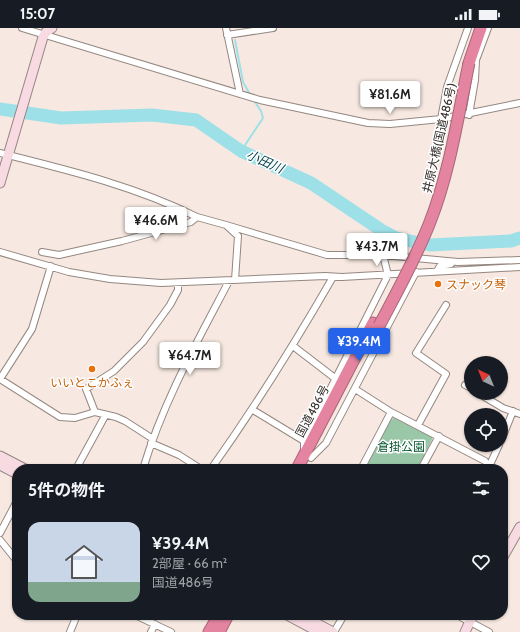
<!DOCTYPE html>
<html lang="ja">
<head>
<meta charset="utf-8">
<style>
  :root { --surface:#171b24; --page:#20242c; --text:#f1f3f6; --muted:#9ea1a6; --accent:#2563eb }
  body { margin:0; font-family:Cabin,"Noto Sans JP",sans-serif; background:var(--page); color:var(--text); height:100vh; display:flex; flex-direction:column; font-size:15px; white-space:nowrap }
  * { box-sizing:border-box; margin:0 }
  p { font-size:13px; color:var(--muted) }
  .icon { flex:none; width:22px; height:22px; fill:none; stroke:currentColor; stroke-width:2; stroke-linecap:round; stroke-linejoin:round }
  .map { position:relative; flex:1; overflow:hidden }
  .drawer { position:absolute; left:12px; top:436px; width:496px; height:156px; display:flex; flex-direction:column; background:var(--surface); border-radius:16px; box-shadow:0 1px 3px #0004 }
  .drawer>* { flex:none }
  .needle { width:26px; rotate:317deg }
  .controls { position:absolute; left:464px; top:328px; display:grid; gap:8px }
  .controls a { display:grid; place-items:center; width:44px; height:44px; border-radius:50%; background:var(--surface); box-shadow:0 1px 3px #0004; font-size:20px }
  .price { position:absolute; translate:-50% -34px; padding:0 9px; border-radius:4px; background:#fff; color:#222; font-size:13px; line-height:26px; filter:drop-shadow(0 1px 2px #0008) }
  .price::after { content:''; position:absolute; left:50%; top:24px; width:12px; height:9px; margin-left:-6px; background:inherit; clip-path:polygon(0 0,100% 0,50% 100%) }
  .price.selected { background:var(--accent); color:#fff }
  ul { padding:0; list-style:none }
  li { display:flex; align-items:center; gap:12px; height:100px; padding:0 16px }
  li span { display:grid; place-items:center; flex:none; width:112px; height:80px; border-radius:12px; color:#555 }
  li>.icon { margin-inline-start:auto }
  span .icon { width:48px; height:48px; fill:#fffc; stroke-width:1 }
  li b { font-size:17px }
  h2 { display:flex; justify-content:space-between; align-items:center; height:48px; padding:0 16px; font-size:17px }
  .status { display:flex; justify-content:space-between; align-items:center; height:28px; padding:0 20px; background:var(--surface); direction:ltr }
  .status svg { height:11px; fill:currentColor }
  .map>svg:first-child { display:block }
  .green { fill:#9ac7a8 }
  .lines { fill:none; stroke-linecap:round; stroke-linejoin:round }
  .stream { stroke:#9de0e8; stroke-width:2 }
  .river { stroke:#9de0e8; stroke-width:13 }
  .street-casing { stroke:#948780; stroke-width:8 }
  .secondary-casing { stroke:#948780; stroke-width:11 }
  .highway-casing { stroke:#a76677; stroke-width:13 }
  .street { stroke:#fff; stroke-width:6 }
  .secondary { stroke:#f7dae2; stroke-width:9 }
  .highway { stroke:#e584a0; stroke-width:11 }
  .highway-bridge-casing { stroke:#a76677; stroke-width:13; stroke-linecap:butt }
  .highway-bridge { stroke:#e584a0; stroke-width:11 }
  .food-dot { fill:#e8710a; stroke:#fff; stroke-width:1.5 }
  .labels { text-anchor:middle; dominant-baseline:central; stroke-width:3; stroke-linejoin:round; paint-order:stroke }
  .street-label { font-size:12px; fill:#352f2c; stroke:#fff }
  .food-label { font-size:12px; fill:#c56008; stroke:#fff; text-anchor:start }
  .park-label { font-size:12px; fill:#05572f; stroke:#fff }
  .water-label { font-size:13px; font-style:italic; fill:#04444a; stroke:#fff }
</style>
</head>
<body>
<div class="status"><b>15:07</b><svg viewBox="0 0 49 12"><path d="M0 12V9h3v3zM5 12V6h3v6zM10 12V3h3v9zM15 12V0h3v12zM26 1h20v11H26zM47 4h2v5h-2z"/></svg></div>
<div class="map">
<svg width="520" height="604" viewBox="0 0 520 604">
  <rect width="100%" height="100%" fill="#f7e9e1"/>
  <path class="green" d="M395 390 433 409 418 441 364 440 390 391Z"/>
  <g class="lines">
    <path class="stream" d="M235 12 243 54 251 68
      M241 123 263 90 261 83 253 71"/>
    <path class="river" d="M0 81 61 90 152 87 196 92 241 123 311 155 381 202 396 210 430 217 511 213 520 210"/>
    <g class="street-casing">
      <path id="street" d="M22 0 260 72 368 95 390 96 441 91 520 75
        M226 0 240 66
        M227 7 273 0
        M469 87 475 52 476 32 488 0
        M441 91 447 59 468 0
        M0 125C68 142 135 158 197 189
        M226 197 327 227H383L458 234 520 232
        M0 224 69 244 110 251 161 255 325 248 342 249 520 239
        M42 224 59 227 122 213 191 194 197 189 226 197 238 208 235 252
        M437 243 440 238 451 236
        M293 318 336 351
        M0 351 60 389 75 390 95 384 116 389 125 393 153 411
        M0 351 32 301 51 238
        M465 357 471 360
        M355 361 391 384 485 433 489 438
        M478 365 503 380 520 386
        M253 382 304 413
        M95 384 86 361 114 343 143 314 170 277 178 262V255
        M418 397 446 346 416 325 446 277
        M501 413 513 383
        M151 415 179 427 201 441
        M304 422V413L308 405 388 247 383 227
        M311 430 326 415 416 244
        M76 441 105 388
        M143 441C163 374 197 314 229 253
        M211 441C255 379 295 315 333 249
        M361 441 391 384
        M421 441 439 408
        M488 441 499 417
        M0 505 17 473
        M0 512 17 533
        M135 587 171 604
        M457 587 489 604
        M70 604 77 587
        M151 604 155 596
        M334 604 344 587"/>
    </g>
    <g class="secondary-casing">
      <path id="secondary" d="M0 155 43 9 46 4 52 0
        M0 428 25 441
        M0 437 17 446
        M503 529 520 499
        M287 587 319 604
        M301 587 333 604
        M465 604 473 587"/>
    </g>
    <g class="highway-casing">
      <path id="highway" d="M469 35 481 0
        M297 441 373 295
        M209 604 219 587
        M219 604 228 587"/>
    </g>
    <use href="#street" class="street"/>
    <use href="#secondary" class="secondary"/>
    <use href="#highway" class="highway"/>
    <g class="highway-bridge-casing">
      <path id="highway-bridge" d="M379 298C397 264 416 230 430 194 450 143 458 88 469 35"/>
    </g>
    <use href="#highway-bridge" class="highway-bridge"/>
  </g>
  <g class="food-dot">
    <circle cx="438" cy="256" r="4"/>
    <circle cx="92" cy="341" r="4"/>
  </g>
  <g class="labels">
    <g class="street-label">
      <text transform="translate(439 110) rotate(-77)">井原大橋(国道486号)</text>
      <text transform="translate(312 383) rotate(-62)">国道486号</text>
    </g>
    <g class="food-label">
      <text x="446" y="256">スナック琴</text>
      <text x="92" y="354" text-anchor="middle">いいとこかふぇ</text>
    </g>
    <g class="park-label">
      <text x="401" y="418">倉掛公園</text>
    </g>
    <g class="water-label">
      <text transform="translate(265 133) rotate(24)">小田川</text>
    </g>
  </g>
</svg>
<div class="controls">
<a><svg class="needle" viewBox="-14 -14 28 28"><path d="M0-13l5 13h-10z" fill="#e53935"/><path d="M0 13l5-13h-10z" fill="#9ea1a6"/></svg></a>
<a><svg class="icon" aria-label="locate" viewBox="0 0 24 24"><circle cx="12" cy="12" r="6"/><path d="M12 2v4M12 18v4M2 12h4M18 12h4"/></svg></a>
</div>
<b class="price" style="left:390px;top:87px">¥81.6M</b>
<b class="price" style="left:156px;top:213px">¥46.6M</b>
<b class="price" style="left:377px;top:239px">¥43.7M</b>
<b class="price selected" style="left:359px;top:334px">¥39.4M</b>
<b class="price" style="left:190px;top:348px">¥64.7M</b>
<section class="drawer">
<h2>5件の物件<svg class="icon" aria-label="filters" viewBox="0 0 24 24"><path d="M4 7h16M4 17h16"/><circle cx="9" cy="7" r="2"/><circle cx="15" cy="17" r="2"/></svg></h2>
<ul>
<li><span style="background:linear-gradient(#c9d6e8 75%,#7fa58c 0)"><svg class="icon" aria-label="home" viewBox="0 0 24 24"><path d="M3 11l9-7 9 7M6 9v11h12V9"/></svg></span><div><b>¥39.4M</b><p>2部屋 · 66 m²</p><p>国道486号</p></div><svg class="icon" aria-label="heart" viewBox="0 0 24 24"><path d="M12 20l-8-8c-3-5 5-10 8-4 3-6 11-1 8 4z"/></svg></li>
</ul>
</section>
</div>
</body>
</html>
